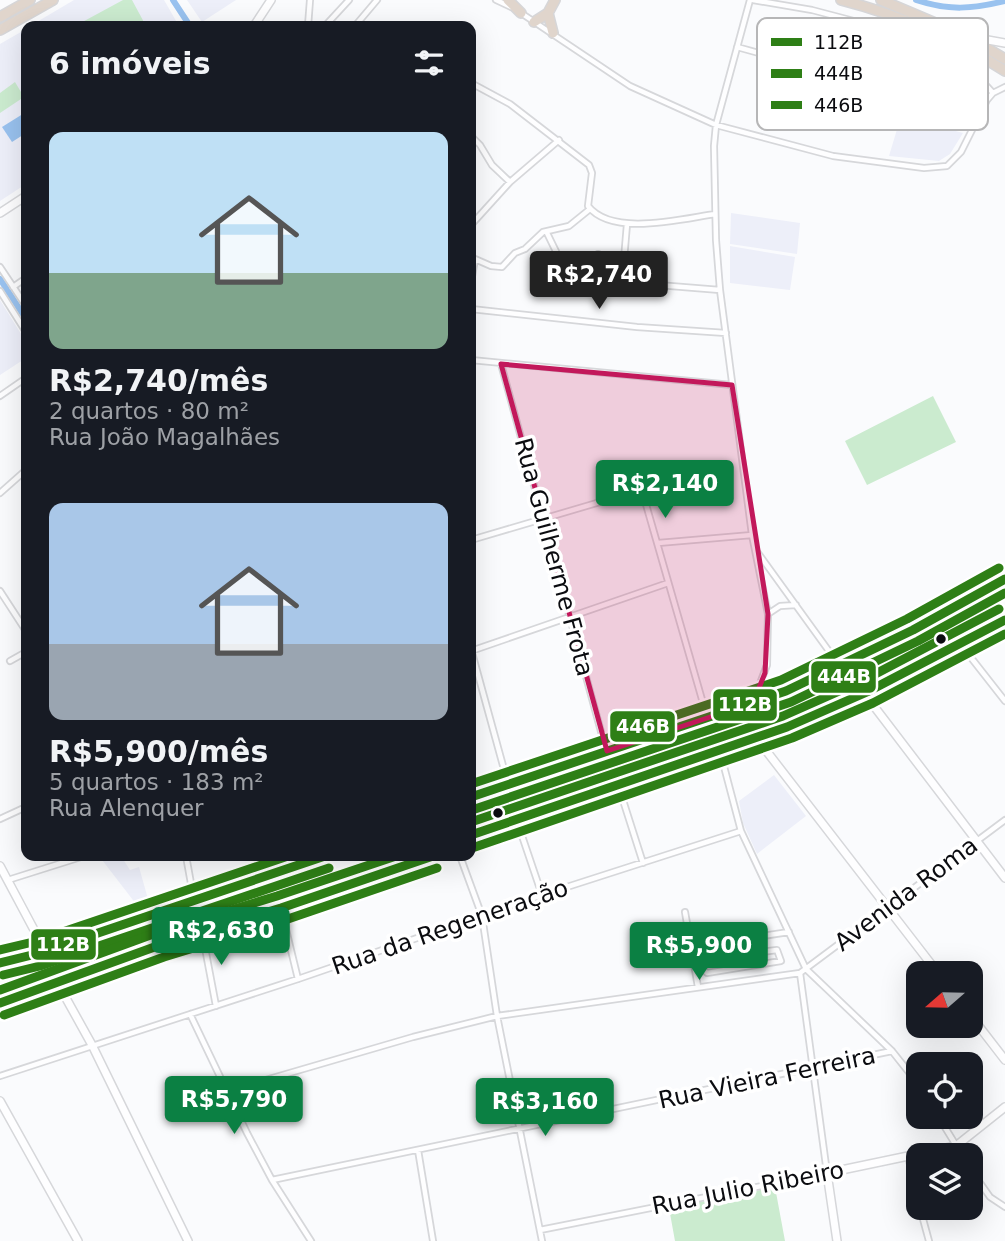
<!DOCTYPE html>
<html lang="pt">
<head>
<meta charset="utf-8">
<style>
  :root { --surface:#171b24; --page:#20242c; --text:#f1f3f6; --muted:#9ea1a6; --accent:#0b8043 }
  body { margin:0; font-family:"DejaVu Sans",sans-serif; background:var(--page); color:var(--text); height:100vh; display:flex; flex-direction:column; font-size:26px; white-space:nowrap }
  * { box-sizing:border-box; margin:0 }
  p { font-size:23px; color:var(--muted) }
  .icon { flex:none; width:38px; height:38px; fill:none; stroke:currentColor; stroke-width:2; stroke-linecap:round; stroke-linejoin:round }
  .map { position:relative; flex:1; overflow:hidden }
  .panel { position:absolute; left:21px; top:21px; width:455px; height:840px; display:flex; flex-direction:column; background:var(--surface); border-radius:14px; box-shadow:0 7px 28px #0002 }
  .panel>* { flex:none }
  .needle { width:46px; rotate:250deg }
  .controls { position:absolute; left:906px; top:961px; display:grid; gap:14px }
  .controls a { display:grid; place-items:center; width:77px; height:77px; border-radius:14px; background:var(--surface); box-shadow:0 7px 28px #0002; font-size:35px }
  .price { position:absolute; translate:-50% -60px; padding:0 16px; border-radius:7px; background:var(--accent); color:#fff; font-size:23px; line-height:46px; filter:drop-shadow(0 2px 4px #0008) }
  .price::after { content:''; position:absolute; left:50%; top:42px; width:21px; height:16px; margin-left:-10px; background:inherit; clip-path:polygon(0 0,100% 0,50% 100%) }
  .price.selected { background:#222; color:#fff }
  ul { padding:0; list-style:none }
  li { display:grid; align-content:center; gap:14px; height:371px; padding:0 28px }
  li span { display:grid; place-items:center; height:217px; border-radius:14px; color:#555 }
  li>.icon { margin-inline-start:auto }
  span .icon { width:126px; height:126px; fill:#fffc; stroke-width:1 }
  li b { font-size:30px }
  h2 { display:flex; justify-content:space-between; align-items:center; height:84px; padding:0 28px; font-size:30px }
  .map>svg:first-child { display:block }
  .built { fill:#edeff9 }
  .green { fill:#cbebcf }
  .water { fill:#99c2ef }
  .lines { fill:none; stroke-linecap:round; stroke-linejoin:round }
  .canal { stroke:#99c2ef; stroke-width:6 }
  .street-casing { stroke:#d6d7da; stroke-width:8 }
  .secondary-casing { stroke:#d6d7da; stroke-width:10 }
  .highway-casing { stroke:#d6d6d8; stroke-width:12 }
  .street { stroke:#fefeff; stroke-width:4.5 }
  .secondary { stroke:#fefeff; stroke-width:7 }
  .highway { stroke:#e0d5cc; stroke-width:9 }
  .bus-1-casing { stroke:#fff; stroke-width:14 }
  .bus-2-casing { stroke:#fff; stroke-width:14 }
  .bus-3-casing { stroke:#fff; stroke-width:14 }
  .bus-1 { stroke:#2e7f16; stroke-width:9 }
  .bus-2 { stroke:#2e7f16; stroke-width:9 }
  .bus-3 { stroke:#2e7f16; stroke-width:9 }
  .marked { fill:#c2185b; fill-opacity:0.2; stroke:#c2185b; stroke-width:5; stroke-linejoin:round }
  .bus-dot { fill:#0b0c10; stroke:#fff; stroke-width:2.5 }
  .labels { text-anchor:middle; dominant-baseline:central; stroke-width:7; stroke-linejoin:round; paint-order:stroke }
  .street-label { font-size:24px; fill:#0b0c10; stroke:#fff }
  .key { fill:#fff; stroke:#b6b6b7; stroke-width:2 }
  .key-label { font-size:19px; fill:#0b0c10 }
  .line-badge { stroke:#fff; stroke-width:2.5 }
  .badge-label { font-size:19px; text-anchor:middle; font-weight:bold; fill:#fff }
</style>
</head>
<body>
<div class="map">
<svg width="1005" height="1241" viewBox="0 0 1005 1241">
  <rect width="100%" height="100%" fill="#fafbfd"/>
  <path class="built" d="M74 0H164L179 26H30Z
    M187 0H236L202 22Z
    M26 29V184L0 201V44Z
    M901 116 963 133 950 154 939 161 889 156Z
    M731 213 800 223 797 254 730 244Z
    M730 246 795 257 790 290 730 283Z
    M0 300 26 342V358L0 375Z
    M774 775 806 816 757 854 743 823 739 801Z
    M99 856H121L130 870 139 867 148 899 136 904Z"/>
  <path class="green" d="M123 0H132L146 26H75Z
    M15 82 24 97 0 113V93Z
    M933 396 956 442 867 485 845 441Z
    M775 1187 785 1241H675L669 1208Z"/>
  <path class="water" d="M26 112V133L12 142 2 127Z"/>
  <g class="lines">
    <path class="canal" d="M173 0 190 26
      M916 0C949 11 972 9 1005 1
      M0 279 26 319"/>
    <g class="street-casing">
      <path id="street" d="M496 0 511 7
        M750 0 716 125 714 146 716 240 720 290 752 535 768 614 767 665 753 702
        M753 0 812 10 892 31 966 69 981 80 993 93
        M521 13 630 86 716 125 833 156 924 168 947 166 961 152 987 100 993 93 1005 87
        M308 26 310 0
        M325 26 349 0
        M355 26 377 0
        M737 47 849 78 901 96 904 105 973 126
        M471 83 510 104 589 165 592 173 588 206C612 237 681 219 715 214
        M471 136 480 145 492 165 510 182
        M471 225 510 182 559 140
        M547 233 567 274 596 280 720 290
        M471 257 475 259 471 282
        M475 259 491 266 502 267 515 253 525 249 543 232 569 226 590 209
        M0 267 26 306
        M596 280 598 254
        M622 283 627 224
        M13 287 26 278
        M0 291 26 332
        M471 309 637 327 726 333
        M471 360 732 385
        M501 364 606 750
        M0 396 26 378
        M0 493 26 470
        M471 540 634 492 643 494 707 717
        M658 543 752 535
        M758 553 839 665
        M0 591 26 631
        M768 614 780 606 796 605
        M471 649 508 784
        M965 650 1005 701
        M471 651 668 583
        M10 661 26 652
        M722 759 741 831 806 969 892 1051 919 1085
        M621 794 643 863
        M0 819 26 807
        M519 827 542 895
        M186 856 192 889
        M460 856 482 916 497 1016 542 1241
        M8 880 84 856
        M281 909 298 979
        M685 912 698 987
        M721 930 723 942
        M202 932 216 1006
        M707 932 709 944
        M761 952 777 950 781 961 707 973 704 970 701 947 703 945 789 932
        M190 1014 247 1133 272 1180 311 1241
        M0 1076 298 979 542 895 741 831
        M228 1091 413 1037 497 1016 800 973 1005 820
        M938 1116 962 1155
        M418 1150 433 1241
        M908 1156 919 1201
        M971 1170 990 1197 1005 1207
        M272 1180 892 1051
        M920 1208 929 1241
        M540 1230 827 1173 800 973"/>
    </g>
    <g class="secondary-casing">
      <path id="secondary" d="M254 26 271 0
        M971 37 1005 43
        M0 213 26 196
        M870 701 1005 878
        M761 744 938 973
        M0 866 40 941
        M57 982 92 1045 188 1241
        M971 1016 1005 1060
        M0 1101 78 1241
        M837 1241 827 1173 956 1146 1005 1107"/>
    </g>
    <g class="highway-casing">
      <path id="highway" d="M508 0 521 13
        M841 0C896 14 958 40 1005 71
        M881 0 966 36 1005 59
        M548 13 553 33
        M0 17 30 0
        M534 22 548 13 555 0
        M0 30 53 0
        M471 797 786 691 913 630 1005 579
        M471 805 777 704 846 672 1005 590
        M471 835 787 727 867 692 1005 620
        M471 843 669 777 812 725 870 701 1005 629
        M0 954 298 856
        M0 963 36 954 325 856
        M0 994 67 968 409 856
        M0 1003 160 945 281 908 433 856"/>
    </g>
    <use href="#street" class="street"/>
    <use href="#secondary" class="secondary"/>
    <use href="#highway" class="highway"/>
    <g class="bus-1-casing">
      <path id="bus-1" d="M471 797 786 691 913 630 1005 579
        M471 835 787 727 867 692 1005 620
        M0 963 36 954 325 856
        M0 1003 160 945 281 908 433 856"/>
    </g>
    <g class="bus-2-casing">
      <path id="bus-2" d="M475 809 791 702 918 641 1005 593
        M475 847 792 738 873 703 1005 634
        M3 975 40 966 329 868
        M4 1015 164 957 285 920 437 868"/>
    </g>
    <g class="bus-3-casing">
      <path id="bus-3" d="M471 784 781 680 907 619 999 568
        M471 822 783 716 862 681 999 609
        M0 950 33 942 288 856
        M0 990 156 933 277 896 396 856"/>
    </g>
    <use href="#bus-1" class="bus-1"/>
    <use href="#bus-2" class="bus-2"/>
    <use href="#bus-3" class="bus-3"/>
  </g>
  <path class="marked" d="M501 364 732 385 768 614 765 673 753 703 607 751Z"/>
  <g class="bus-dot">
    <circle cx="941" cy="639" r="6"/>
    <circle cx="498" cy="813" r="6"/>
  </g>
  <g class="labels">
    <g class="street-label">
      <text transform="translate(554 557) rotate(75)">Rua Guilherme Frota</text>
      <text transform="translate(906 894) rotate(-37)">Avenida Roma</text>
      <text transform="translate(450 927) rotate(-19)">Rua da Regeneração</text>
      <text transform="translate(767 1078) rotate(-12)">Rua Vieira Ferreira</text>
      <text transform="translate(748 1188) rotate(-11)">Rua Julio Ribeiro</text>
    </g>
  </g>
  <rect x="757" y="18" width="231" height="112" rx="10" class="key"/>
  <rect x="771" y="38" width="31" height="8" fill="#2e7f16"/>
  <rect x="771" y="69" width="31" height="9" fill="#2e7f16"/>
  <rect x="771" y="101" width="31" height="8" fill="#2e7f16"/>
  <g class="key-label">
    <text x="814" y="49">112B</text>
    <text x="814" y="80">444B</text>
    <text x="814" y="112">446B</text>
  </g>
  <g class="line-badge">
    <rect x="810" y="660" width="67" height="34" rx="7" fill="#2e7f16"/>
    <rect x="712" y="688" width="66" height="34" rx="7" fill="#2e7f16"/>
    <rect x="609" y="710" width="67" height="33" rx="7" fill="#2e7f16"/>
    <rect x="30" y="928" width="67" height="33" rx="7" fill="#2e7f16"/>
  </g>
  <g class="badge-label">
    <text x="844" y="683">444B</text>
    <text x="745" y="711">112B</text>
    <text x="643" y="733">446B</text>
    <text x="63" y="951">112B</text>
  </g>
</svg>
<div class="controls">
<a><svg class="needle" viewBox="-14 -14 28 28"><path d="M0-13l5 13h-10z" fill="#e53935"/><path d="M0 13l5-13h-10z" fill="#9ea1a6"/></svg></a>
<a><svg class="icon" aria-label="locate" viewBox="0 0 24 24"><circle cx="12" cy="12" r="6"/><path d="M12 2v4M12 18v4M2 12h4M18 12h4"/></svg></a>
<a><svg class="icon" aria-label="layers" viewBox="0 0 24 24"><path d="M12 4l9 5-9 5-9-5zM3 14l9 5 9-5"/></svg></a>
</div>
<b class="price selected" style="left:599px;top:311px">R$2,740</b>
<b class="price" style="left:665px;top:520px">R$2,140</b>
<b class="price" style="left:221px;top:967px">R$2,630</b>
<b class="price" style="left:699px;top:982px">R$5,900</b>
<b class="price" style="left:234px;top:1136px">R$5,790</b>
<b class="price" style="left:545px;top:1138px">R$3,160</b>
<section class="panel">
<h2>6 imóveis<svg class="icon" aria-label="filters" viewBox="0 0 24 24"><path d="M4 7h16M4 17h16"/><circle cx="9" cy="7" r="2"/><circle cx="15" cy="17" r="2"/></svg></h2>
<ul>
<li><span style="background:linear-gradient(#bfe0f5 65%,#7fa58c 0)"><svg class="icon" aria-label="home" viewBox="0 0 24 24"><path d="M3 11l9-7 9 7M6 9v11h12V9"/></svg></span><div><b>R$2,740/mês</b><p>2 quartos · 80 m²</p><p>Rua João Magalhães</p></div></li>
<li><span style="background:linear-gradient(#a9c7e8 65%,#9aa5b1 0)"><svg class="icon" aria-label="home" viewBox="0 0 24 24"><path d="M3 11l9-7 9 7M6 9v11h12V9"/></svg></span><div><b>R$5,900/mês</b><p>5 quartos · 183 m²</p><p>Rua Alenquer</p></div></li>
</ul>
</section>
</div>
</body>
</html>
